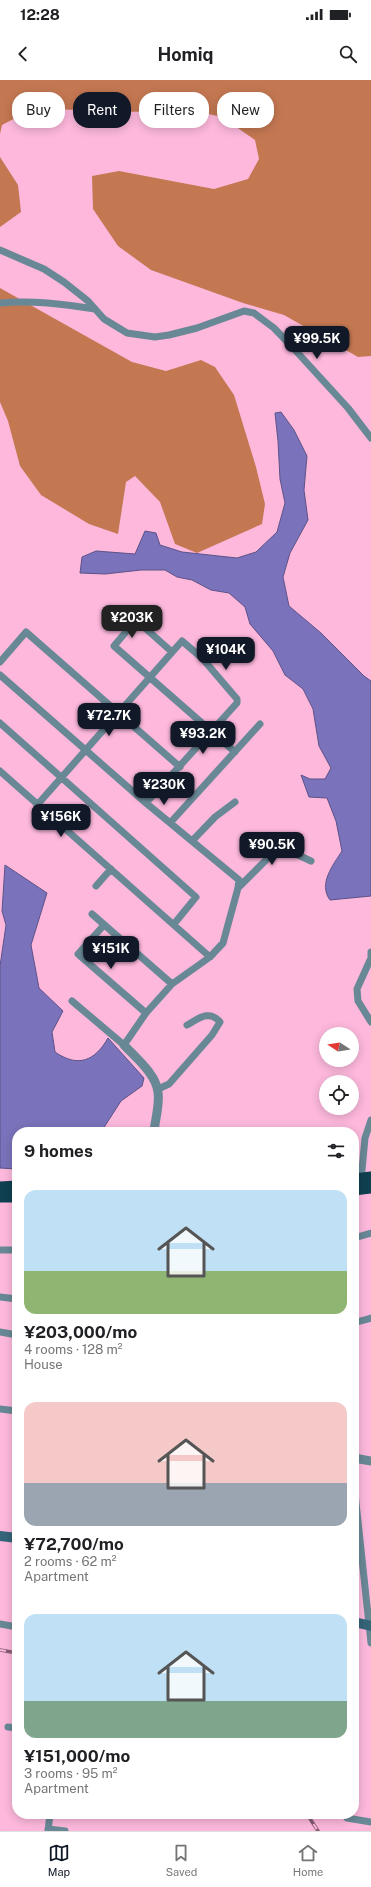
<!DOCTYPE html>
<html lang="en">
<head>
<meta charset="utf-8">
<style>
  :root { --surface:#fff; --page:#f2f2f2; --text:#202124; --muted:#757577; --line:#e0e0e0; --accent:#111827 }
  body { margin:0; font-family:"Public Sans",sans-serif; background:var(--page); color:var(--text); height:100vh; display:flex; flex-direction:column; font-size:15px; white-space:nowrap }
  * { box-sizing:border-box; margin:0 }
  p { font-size:13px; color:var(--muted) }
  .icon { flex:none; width:22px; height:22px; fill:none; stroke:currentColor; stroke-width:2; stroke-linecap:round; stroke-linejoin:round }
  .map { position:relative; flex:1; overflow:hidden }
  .drawer { position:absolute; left:12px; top:1047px; width:347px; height:692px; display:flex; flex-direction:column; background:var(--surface); border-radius:16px; box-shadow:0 2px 10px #0003 }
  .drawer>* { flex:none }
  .banner { position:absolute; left:12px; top:12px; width:347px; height:36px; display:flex; gap:8px }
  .needle { width:26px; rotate:282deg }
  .buttons { position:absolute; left:319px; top:947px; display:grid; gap:8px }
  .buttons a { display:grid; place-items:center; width:40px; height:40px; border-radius:50%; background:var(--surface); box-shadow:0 2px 10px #0003; font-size:20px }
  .price { position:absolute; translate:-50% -34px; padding:0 9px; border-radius:8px; background:var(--accent); color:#fff; font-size:13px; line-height:26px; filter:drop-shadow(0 1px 2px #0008) }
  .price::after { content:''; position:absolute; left:50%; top:24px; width:12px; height:9px; margin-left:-6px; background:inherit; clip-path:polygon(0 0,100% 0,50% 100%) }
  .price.active { background:#222; color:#fff }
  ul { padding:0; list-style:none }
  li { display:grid; align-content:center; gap:8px; height:212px; padding:0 12px }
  li span { display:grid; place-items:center; height:124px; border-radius:12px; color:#555 }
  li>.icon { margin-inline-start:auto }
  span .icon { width:72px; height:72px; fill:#fffc; stroke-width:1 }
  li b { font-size:17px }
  h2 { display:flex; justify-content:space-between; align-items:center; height:48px; padding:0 12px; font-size:17px }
  .tag { padding:0 14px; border-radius:16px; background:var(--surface); box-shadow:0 2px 10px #0003; font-size:14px; line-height:36px }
  .tag.active { background:var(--accent); color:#fff }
  .status { display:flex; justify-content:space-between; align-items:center; height:28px; padding:0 20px; background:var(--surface); direction:ltr }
  .status svg { height:11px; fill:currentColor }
  header { display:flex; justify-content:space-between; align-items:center; height:52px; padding:0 12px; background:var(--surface); font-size:18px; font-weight:700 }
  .dock { display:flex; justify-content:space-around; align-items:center; height:56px; border-top:1px solid var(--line); background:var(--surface); font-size:11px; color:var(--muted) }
  .dock a { display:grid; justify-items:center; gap:2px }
  .dock .active { color:var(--accent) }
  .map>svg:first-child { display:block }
  .forest { fill:#c47852 }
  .water { fill:#7a73bb; stroke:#5d5288 }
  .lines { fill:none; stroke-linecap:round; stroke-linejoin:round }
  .minor { stroke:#698896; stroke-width:7 }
  .tertiary { stroke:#698896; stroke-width:9 }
  .secondary { stroke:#356579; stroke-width:10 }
  .trunk { stroke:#0f4051; stroke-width:11 }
  .rail-casing { stroke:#875b72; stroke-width:3.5 }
  .rail { stroke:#fdb8dc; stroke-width:2; stroke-dasharray:6; stroke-linecap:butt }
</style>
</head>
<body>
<div class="status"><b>12:28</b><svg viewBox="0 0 49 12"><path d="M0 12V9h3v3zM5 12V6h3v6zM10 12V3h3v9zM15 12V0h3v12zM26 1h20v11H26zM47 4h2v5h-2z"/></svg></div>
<header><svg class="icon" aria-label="back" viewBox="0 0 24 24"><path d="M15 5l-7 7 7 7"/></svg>Homiq<svg class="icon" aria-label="search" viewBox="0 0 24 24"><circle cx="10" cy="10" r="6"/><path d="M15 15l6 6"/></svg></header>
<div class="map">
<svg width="371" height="1751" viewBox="0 0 371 1751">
  <rect width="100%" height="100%" fill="#fdb8dc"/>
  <path class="forest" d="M0 0H371V276L358 277 284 235 243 223 151 190 118 166 93 129 92 96 119 91 214 109 248 99 259 79 255 60 222 37 194 31 109 32 58 29 23 34 2 45 0 54Z
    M0 77 18 105 21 132 0 147Z
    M0 208 132 282 166 291 201 280 215 287 234 315 256 387 265 424 262 444 197 473 175 464 160 422 135 396 126 402 118 454 89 444 41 415 20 386 8 341 0 322Z"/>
  <path class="water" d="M281 332 294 350 307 376 304 410 308 440 290 473 283 497 289 526 321 553 364 596 371 601V816L330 820C318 804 333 785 342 771L336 741 327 718 309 717 301 695 310 699H325L331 688 319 666 313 629 303 609 285 595 273 571 250 544 245 527 229 513 211 510 192 500 177 497 165 490H141L105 494 80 493 82 477 96 471 135 474 145 451 156 453 160 465 182 472 237 478 256 472 277 452 285 423 280 399 278 361 275 333Z
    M5 785 47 813 31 865 39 908 63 931 52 952 55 972C78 988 95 981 108 958L144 998 142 1006 121 1021 101 1052H17V1089L0 1088V886L6 845 2 831Z"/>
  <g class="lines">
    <path class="minor" d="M0 170 44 189 64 202 88 221 104 239 127 253 155 257 169 255 197 248 244 231 254 233 274 248 296 271 348 328 371 358
      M0 223C32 220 63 224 95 229
      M172 572 136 540 114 566 235 672
      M0 582 26 552 180 687
      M0 595 146 723 239 800 238 808 223 863 210 877 172 904 146 933 124 965 72 921
      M0 643 196 817 174 844
      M0 691 210 877
      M38 724 182 561 202 578 237 619V623L146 723
      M170 743 260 644
      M192 761 215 737 235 722
      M96 806 111 789
      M238 808 278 768 285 769 311 781
      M92 834 172 904
      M104 845 78 874 146 933
      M371 872V878L357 909 358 921 371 942
      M158 1009 169 1004 212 955 220 942C209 929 198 939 187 945
      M361 1101 365 1058 371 1040
      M354 1158 371 1153
      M0 1170H17
      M0 1217 17 1219
      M354 1238 357 1242 371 1238
      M0 1252 17 1255
      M0 1329 17 1331
      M354 1404 371 1563
      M0 1544 17 1547
      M16 1613H17
      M8 1647 17 1648
      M347 1738 371 1742
      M48 1749 65 1751
      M48 1751 50 1734"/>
    <path class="tertiary" d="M124 965C136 978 156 994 158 1012 160 1024 155 1040 154 1052
      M354 1378 371 1381"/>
    <path class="secondary" d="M0 1456 17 1458
      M354 1542 371 1546"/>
    <path class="trunk" d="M354 1099 371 1097
      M0 1107 17 1106
      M354 1110 371 1108
      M0 1117H17"/>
    <g class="rail-casing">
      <path id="rail" d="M0 1570 17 1573
        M307 1734 318 1751"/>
    </g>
    <use href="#rail" class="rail"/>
  </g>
</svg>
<div class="buttons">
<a><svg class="needle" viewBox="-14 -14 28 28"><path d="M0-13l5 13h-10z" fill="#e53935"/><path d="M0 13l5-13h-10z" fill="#757577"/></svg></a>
<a><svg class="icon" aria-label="locate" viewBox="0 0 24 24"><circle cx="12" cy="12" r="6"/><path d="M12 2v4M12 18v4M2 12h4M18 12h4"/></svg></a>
</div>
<b class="price" style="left:317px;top:280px">¥99.5K</b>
<b class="price active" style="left:132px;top:559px">¥203K</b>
<b class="price" style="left:226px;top:591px">¥104K</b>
<b class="price" style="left:109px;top:657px">¥72.7K</b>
<b class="price" style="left:203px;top:675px">¥93.2K</b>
<b class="price" style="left:164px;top:726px">¥230K</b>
<b class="price" style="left:61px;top:758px">¥156K</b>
<b class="price" style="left:272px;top:786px">¥90.5K</b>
<b class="price" style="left:111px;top:890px">¥151K</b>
<div class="banner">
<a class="tag">Buy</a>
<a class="tag active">Rent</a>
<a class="tag">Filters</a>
<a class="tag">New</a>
</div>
<section class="drawer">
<h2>9 homes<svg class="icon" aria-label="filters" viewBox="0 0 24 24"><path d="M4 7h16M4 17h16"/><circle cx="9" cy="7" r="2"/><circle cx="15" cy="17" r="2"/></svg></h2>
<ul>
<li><span style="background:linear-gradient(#bfe0f5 65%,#8fb573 0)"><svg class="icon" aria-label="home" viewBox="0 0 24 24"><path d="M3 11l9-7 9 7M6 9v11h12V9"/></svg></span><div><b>¥203,000/mo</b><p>4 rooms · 128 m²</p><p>House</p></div></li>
<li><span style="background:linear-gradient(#f6c9c9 65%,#9aa5b1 0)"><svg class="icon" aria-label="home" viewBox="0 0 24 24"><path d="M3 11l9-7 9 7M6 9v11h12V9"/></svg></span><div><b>¥72,700/mo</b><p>2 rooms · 62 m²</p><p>Apartment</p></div></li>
<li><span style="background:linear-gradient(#bfe0f5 70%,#7fa58c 0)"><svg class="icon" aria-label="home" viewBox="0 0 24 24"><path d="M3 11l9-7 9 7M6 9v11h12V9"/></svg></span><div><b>¥151,000/mo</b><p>3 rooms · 95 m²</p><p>Apartment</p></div></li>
</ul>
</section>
</div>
<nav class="dock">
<a class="active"><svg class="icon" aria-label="map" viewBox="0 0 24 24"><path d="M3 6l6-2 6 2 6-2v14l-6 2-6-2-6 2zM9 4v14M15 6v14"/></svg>Map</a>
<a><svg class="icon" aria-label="saved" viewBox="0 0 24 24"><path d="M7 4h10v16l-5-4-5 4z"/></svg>Saved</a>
<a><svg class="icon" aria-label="home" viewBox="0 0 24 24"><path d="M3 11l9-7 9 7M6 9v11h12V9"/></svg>Home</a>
</nav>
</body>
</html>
